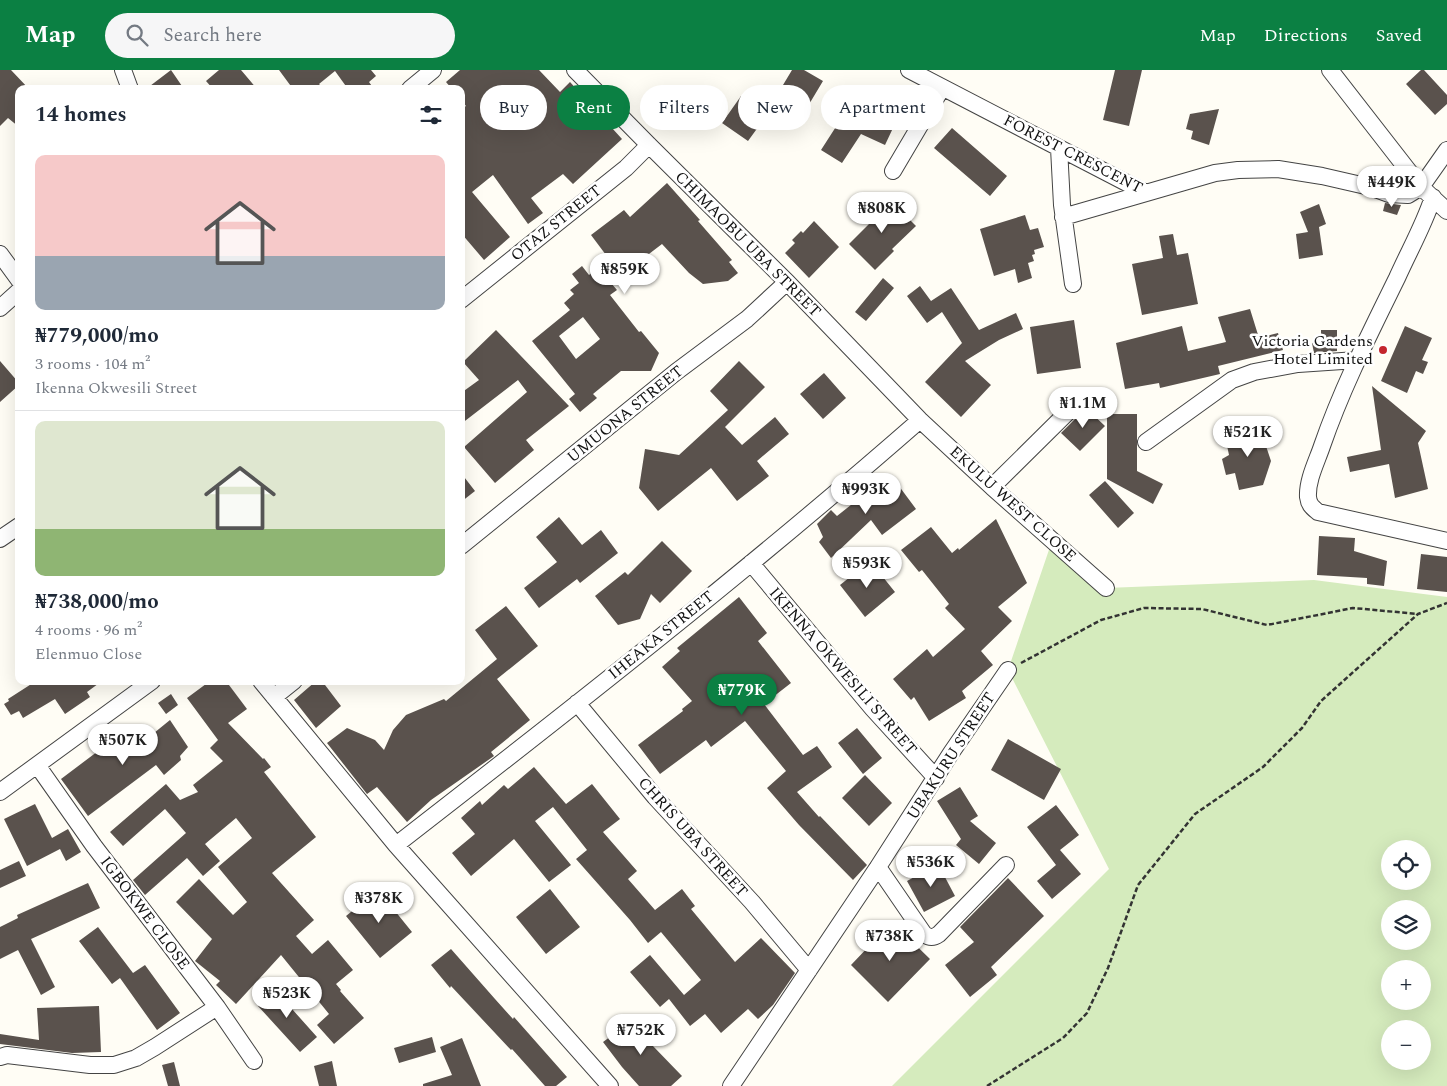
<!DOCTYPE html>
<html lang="en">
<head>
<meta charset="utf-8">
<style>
  :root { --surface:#fff; --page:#f6f6f7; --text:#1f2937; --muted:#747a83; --line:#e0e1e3; --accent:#0b8043 }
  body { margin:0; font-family:Spectral,serif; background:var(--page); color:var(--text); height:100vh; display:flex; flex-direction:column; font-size:19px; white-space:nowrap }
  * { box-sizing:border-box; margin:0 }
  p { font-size:16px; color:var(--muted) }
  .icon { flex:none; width:28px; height:28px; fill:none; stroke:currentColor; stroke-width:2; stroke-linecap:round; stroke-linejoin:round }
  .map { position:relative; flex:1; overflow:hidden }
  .details { position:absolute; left:15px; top:15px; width:450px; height:600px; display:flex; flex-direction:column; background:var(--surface); border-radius:10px; box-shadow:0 5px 20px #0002 }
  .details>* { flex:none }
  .banner { position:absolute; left:480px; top:15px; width:475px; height:45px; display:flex; gap:10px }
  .tools { position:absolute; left:1381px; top:770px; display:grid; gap:10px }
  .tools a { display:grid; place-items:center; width:50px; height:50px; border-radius:50%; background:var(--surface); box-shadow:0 5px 20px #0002; font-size:25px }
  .price { position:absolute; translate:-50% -42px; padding:0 11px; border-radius:18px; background:#fff; color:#222; font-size:16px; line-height:32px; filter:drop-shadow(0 1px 2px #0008) }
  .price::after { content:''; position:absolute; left:50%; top:30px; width:15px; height:11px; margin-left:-8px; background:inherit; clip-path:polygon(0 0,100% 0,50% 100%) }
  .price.current { background:var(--accent); color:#fff }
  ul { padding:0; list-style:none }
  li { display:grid; align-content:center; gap:10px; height:265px; padding:0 20px }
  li+li { border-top:1px solid var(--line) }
  li span { display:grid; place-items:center; height:155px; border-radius:10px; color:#555 }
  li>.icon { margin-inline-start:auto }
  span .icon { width:90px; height:90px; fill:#fffc; stroke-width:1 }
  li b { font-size:21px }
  h2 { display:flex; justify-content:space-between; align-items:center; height:60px; padding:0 20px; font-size:21px }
  .pill { padding:0 18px; border-radius:22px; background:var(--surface); box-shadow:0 5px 20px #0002; font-size:18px; line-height:45px }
  .pill.current { background:var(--accent); color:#fff }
  header { display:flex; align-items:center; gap:30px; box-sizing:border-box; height:70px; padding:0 25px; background:var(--accent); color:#fff }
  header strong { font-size:24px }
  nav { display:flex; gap:28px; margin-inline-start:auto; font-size:18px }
  .search { width:350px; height:45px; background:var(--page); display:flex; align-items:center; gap:12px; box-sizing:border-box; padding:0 18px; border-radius:28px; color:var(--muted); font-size:19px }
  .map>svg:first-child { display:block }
  .green { fill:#d5ebbd; fill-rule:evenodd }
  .building { fill:#5a524d; fill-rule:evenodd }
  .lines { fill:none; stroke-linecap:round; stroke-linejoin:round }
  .minor-casing { stroke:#444; stroke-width:18 }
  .path { stroke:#333; stroke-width:2.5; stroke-dasharray:5 2.5; stroke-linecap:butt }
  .minor { stroke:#fff; stroke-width:16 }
  .poi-dot { fill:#c4262e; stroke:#fff; stroke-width:2 }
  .labels { text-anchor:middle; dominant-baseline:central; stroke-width:5; stroke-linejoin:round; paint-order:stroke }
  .street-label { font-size:16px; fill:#111; stroke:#fff }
  .poi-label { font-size:16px; fill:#111; stroke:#fff; text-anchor:end }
</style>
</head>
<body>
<header>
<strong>Map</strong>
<div class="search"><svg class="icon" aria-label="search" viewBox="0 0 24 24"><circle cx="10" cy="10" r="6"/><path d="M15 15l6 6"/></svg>Search here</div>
<nav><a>Map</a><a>Directions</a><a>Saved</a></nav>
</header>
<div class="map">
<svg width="1447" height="1016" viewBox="0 0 1447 1016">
  <rect width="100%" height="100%" fill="#fffdf5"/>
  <path class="green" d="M1052 471 1106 518 1314 510 1447 527V1016H892L1109 799 1008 600ZM1390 779H1422V811H1390ZM1390 839H1422V871H1390ZM1390 899H1422V931H1390ZM1390 959H1422V991H1390Z"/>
  <path class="building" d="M0 0H11L29 19H19V57L8 48 0 56Z
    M171 0 184 19H146Z
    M219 0H241L257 19H213L206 11Z
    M279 0H371L376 6 369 12 374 19H348L335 1 319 14 324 19H293Z
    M460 0H539L560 22 570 12 622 69 573 114 563 104 531 128 543 143 528 154 493 105 472 122 510 167 484 190 461 163V39L466 36 461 30V19H452L446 12Z
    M792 0H804L823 11 805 41 777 25Z
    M1115 0H1142L1129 56 1103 50Z
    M1421 0H1424L1447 25V34L1435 45 1406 14Z
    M863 22 901 41 885 75 861 64 842 93 821 80 839 52 847 57Z
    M741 26 767 45 748 71 722 53Z
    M1219 39 1209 75 1191 69 1193 61 1186 59 1190 44Z
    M952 58 1007 106 990 126 934 78Z
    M667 113 700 150 698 151 732 190 729 192 738 203 728 211 703 214 689 203 662 174 611 213 617 220 610 225 639 262 641 261 659 283 651 301H621L593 324 597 328 580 342 569 329 575 324 532 271 570 240 564 233 574 224 570 220 579 213 572 204 582 196 589 205 609 189 591 165 624 140 630 147ZM583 247 600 269 576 289 559 266Z
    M887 127 916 156 892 179 894 181 875 200 849 174 876 147 872 143Z
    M1385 133 1401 135 1397 145 1383 141Z
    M1319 134 1326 154 1319 157 1323 185 1299 189 1296 164 1308 162 1300 142Z
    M1025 145 1030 160 1038 158 1044 177 1034 180 1035 184 1032 185 1034 191 1028 193 1032 208 1018 213 1015 199 994 206 980 159Z
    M814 151 839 177 809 208 785 183 795 173 792 170 801 161 803 163Z
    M1173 164 1177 185 1188 183 1198 234 1142 245 1132 194 1163 188 1159 166Z
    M883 208 894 218 866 251 855 242Z
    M920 216 931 231 951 218 979 260 1016 243 1023 259 999 270 965 291 991 315 961 347 925 312 962 273 942 242 927 253 907 226Z
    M1250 239 1259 268 1278 263 1283 280 1218 296 1220 304 1160 318 1159 313 1125 319 1116 273 1182 256 1188 281 1226 272 1218 247Z
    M1074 250 1081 298 1037 304 1030 257Z
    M1405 256 1432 268 1422 290 1428 292 1423 304 1416 301 1407 323 1381 311Z
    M496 260 569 336 526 370 534 380 495 413 464 377 527 322 518 310 461 354V323L479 310 463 292Z
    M1321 260H1337V281L1314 283 1312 273 1321 271Z
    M0 291 19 313V315L0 332Z
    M739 291 765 317 725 357 742 375 775 347 789 364 757 391 769 406 737 431 711 398 658 441 639 418 645 379 679 385 728 340 710 321Z
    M824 303 846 328 823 349 800 324Z
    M1372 316 1426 361 1418 373 1428 419 1395 428 1389 394 1350 402 1347 387 1381 380Z
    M1086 338 1105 356 1080 381 1061 363Z
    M1107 344H1137V401L1163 414 1153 434 1107 409Z
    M1263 357 1266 376 1271 391 1263 415 1239 420 1235 403 1226 405 1222 389 1229 385 1225 366Z
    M461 403 475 421 461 432Z
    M890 404 916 439 882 465 871 450 831 488 819 472 823 467 817 454 831 440 837 446Z
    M1105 411 1134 443 1118 458 1089 425Z
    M559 447 582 475 601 460 618 483 580 513 577 509 539 538 524 518 557 492 536 467Z
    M996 449 1027 513 998 537 1012 551 981 581 993 595 962 621 966 628 929 651 914 627 911 630 893 609 927 579 933 587 965 559 945 538 949 534 922 500 919 502 901 480 931 457 952 483 958 478 959 480Z
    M1319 466 1355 468 1354 481 1387 491 1384 516 1367 514V508L1317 505Z
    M662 471 692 501 660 533 651 524 640 549 618 555 595 526 625 502 628 505Z
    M1421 484 1447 487V522L1417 519Z
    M870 491 895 522 865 547 840 515Z
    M739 527 767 563 758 571 791 613 764 634 803 685 817 676 832 697 797 722 819 747 820 746 867 795 853 810 799 755 767 718 786 701 745 651 711 677 706 670 660 704 638 675 683 641 682 639 692 631 662 597 680 581 677 578Z
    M506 536 538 576 497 609 530 650 491 682 494 686 431 730 407 752 377 717 367 724 327 673 347 658 375 670 384 680 393 660 406 645 444 629 446 631 497 589 475 560Z
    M36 611H102L87 622 90 627 65 644 55 629 23 648 19 641 11 645 4 634 9 631 8 629Z
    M210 611H226L247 639 228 653 263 689 264 688 271 697 264 702 316 767 272 803 314 850 296 866 312 884 328 870 353 900 336 914 341 920 340 921 364 948 334 974 317 955 329 944 281 885 236 934 216 915 220 911 195 891 212 869 176 832 199 809 233 845 247 832 218 797 252 768 236 748 205 774 220 791 203 806 187 788 145 825 133 810 186 763 165 739 123 776 110 762 166 714 180 730 198 722 193 715 223 691 210 678 218 670 187 628Z
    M316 611H322L341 636 316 658 294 630Z
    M171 624 178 635 166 644 158 633Z
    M170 650 188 677 180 686 181 690 164 705 156 695 88 746 61 709 126 660 138 676Z
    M857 658 882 688 863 704 838 673Z
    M1008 669 1061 699 1044 730 991 700Z
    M534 697 566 734 592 714 620 749 603 762 637 801 628 809 655 840 682 819 695 836 691 839 735 892 761 868 795 903 773 935 758 949 748 939 721 963 705 944 690 956 669 929 660 937 630 902 650 885 684 925 701 910 661 862 648 873 630 850 576 789 587 780 553 737 535 751 571 795 549 812 514 769 471 806 452 783 475 764 461 748 480 731 482 735 504 715 508 719Z
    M865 705 892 733 869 756 842 728Z
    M960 717 978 746 970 751 996 773 979 794 956 775 961 769 937 731Z
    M35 734 52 768 68 759 81 782 66 791 60 779 27 796 4 749Z
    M1056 735 1079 765 1060 780 1081 804 1052 829 1037 811 1056 795 1027 757Z
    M19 791 26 806 0 818V800Z
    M938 794 955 826 924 842 907 811Z
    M1008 808 1044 846 991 897 997 905 970 927 945 895 974 872 960 857Z
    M88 813 100 838 31 869 55 917 41 925 18 880 0 889V857L18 848 17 845Z
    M550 819 580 857 546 884 516 847Z
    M378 820 412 862 380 888 346 846Z
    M892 852 930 889 888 932 851 895Z
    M98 857 133 903 145 895 180 943 157 960 120 908 112 914 79 871Z
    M451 879 495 929 513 949 514 947 567 1007 556 1016H545L512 979 511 980 451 916 450 918 431 895Z
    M280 917 296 936 292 939 317 967 300 982 258 936Z
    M99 936 101 982 72 983 0 974V964L39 970 37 938Z
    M637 947 655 971 651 974 682 1006 671 1016H639L622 997 603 972Z
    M432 967 436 982 399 993 394 978Z
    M462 968 481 1016H423V1014L452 1005 440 977Z
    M332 991 337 1016H319L314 996Z
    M174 992 180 1016H168L162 995Z"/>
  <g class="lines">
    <g class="minor-casing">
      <path id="minor" d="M123 0 130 19
        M575 0 649 75 787 212 920 350 992 417 1106 518
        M909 0 1146 123 1215 103 1238 100 1278 99 1322 106 1370 117 1389 124 1408 125 1421 117 1447 80
        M1330 0 1421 117 1447 141
        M410 19 433 0
        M1059 78 1062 135 1073 214
        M893 101 942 18
        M1433 127C1424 155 1409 181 1397 208 1370 263 1342 318 1322 376 1317 391 1307 410 1308 427 1309 435 1312 437 1318 442L1447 471
        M1063 147 1146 123
        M0 184 19 210
        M461 230 626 98 649 75
        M0 238 19 221
        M1146 372 1232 310 1254 302 1298 294 1357 290
        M992 417 1081 329
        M0 469 19 456
        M461 476 676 302 747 249 787 212
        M751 493 873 639 936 708
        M261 611 396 775 610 1016
        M274 627 294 611
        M577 633 655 727 752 832 809 900
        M37 695 94 776 217 937 254 991
        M0 722 152 611
        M396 775C574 637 751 498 920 350
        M878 797 924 864C930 868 933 868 939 864L1006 795
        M0 987 7 985 90 995H114L136 988 155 977 217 937
        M731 1016 878 797 951 683 1008 600"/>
    </g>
    <path class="path" d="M1021 593 1101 550 1144 538 1202 539 1267 555 1353 538 1418 544
      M987 1016 1063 968 1087 943 1108 898 1138 815 1195 744 1263 697 1302 658 1321 631 1418 544 1447 533"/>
    <use href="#minor" class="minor"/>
  </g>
  <circle class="poi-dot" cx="1383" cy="280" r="5"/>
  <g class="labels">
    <g class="street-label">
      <text transform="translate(1073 84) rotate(27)">FOREST CRESCENT</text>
      <text transform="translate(556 153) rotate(-39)">OTAZ STREET</text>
      <text transform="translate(748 174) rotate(45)">CHIMAOBU UBA STREET</text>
      <text transform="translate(625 344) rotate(-39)">UMUONA STREET</text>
      <text transform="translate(1013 434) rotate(42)">EKULU WEST CLOSE</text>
      <text transform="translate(661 565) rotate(-39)">IHEAKA STREET</text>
      <text transform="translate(843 601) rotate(49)">IKENNA OKWESILI STREET</text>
      <text transform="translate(951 686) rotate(-57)">UBAKURU STREET</text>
      <text transform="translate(693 767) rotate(48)">CHRIS UBA STREET</text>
      <text transform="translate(145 843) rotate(53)">IGBOKWE CLOSE</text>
    </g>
    <g class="poi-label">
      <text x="1373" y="271">Victoria Gardens<tspan x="1373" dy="18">Hotel Limited</tspan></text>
    </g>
  </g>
</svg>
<div class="tools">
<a><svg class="icon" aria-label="locate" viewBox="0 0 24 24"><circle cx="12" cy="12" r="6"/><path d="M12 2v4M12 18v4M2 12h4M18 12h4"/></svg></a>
<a><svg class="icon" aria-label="layers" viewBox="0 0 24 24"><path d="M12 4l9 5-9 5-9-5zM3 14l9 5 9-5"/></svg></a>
<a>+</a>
<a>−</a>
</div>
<b class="price" style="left:1392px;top:138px">₦449K</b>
<b class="price" style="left:882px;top:164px">₦808K</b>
<b class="price" style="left:625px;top:225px">₦859K</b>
<b class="price" style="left:1083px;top:359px">₦1.1M</b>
<b class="price" style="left:1248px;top:388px">₦521K</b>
<b class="price" style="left:866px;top:445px">₦993K</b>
<b class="price" style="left:867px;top:519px">₦593K</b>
<b class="price current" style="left:742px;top:646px">₦779K</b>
<b class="price" style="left:123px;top:696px">₦507K</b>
<b class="price" style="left:931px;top:818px">₦536K</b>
<b class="price" style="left:379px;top:854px">₦378K</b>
<b class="price" style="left:890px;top:892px">₦738K</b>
<b class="price" style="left:287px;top:949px">₦523K</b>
<b class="price" style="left:641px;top:986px">₦752K</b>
<div class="banner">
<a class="pill">Buy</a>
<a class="pill current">Rent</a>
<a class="pill">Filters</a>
<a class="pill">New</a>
<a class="pill">Apartment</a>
</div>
<section class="details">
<h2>14 homes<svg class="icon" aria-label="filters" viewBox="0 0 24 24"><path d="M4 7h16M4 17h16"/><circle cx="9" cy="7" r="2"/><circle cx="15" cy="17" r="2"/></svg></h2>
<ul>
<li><span style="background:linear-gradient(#f6c9c9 65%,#9aa5b1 0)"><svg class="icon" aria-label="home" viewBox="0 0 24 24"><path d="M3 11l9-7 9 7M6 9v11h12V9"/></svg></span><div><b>₦779,000/mo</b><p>3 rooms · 104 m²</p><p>Ikenna Okwesili Street</p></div></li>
<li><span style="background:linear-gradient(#dfe7d0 70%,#8fb573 0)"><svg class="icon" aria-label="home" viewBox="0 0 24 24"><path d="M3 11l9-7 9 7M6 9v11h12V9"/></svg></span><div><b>₦738,000/mo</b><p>4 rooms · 96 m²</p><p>Elenmuo Close</p></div></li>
</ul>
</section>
</div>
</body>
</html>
